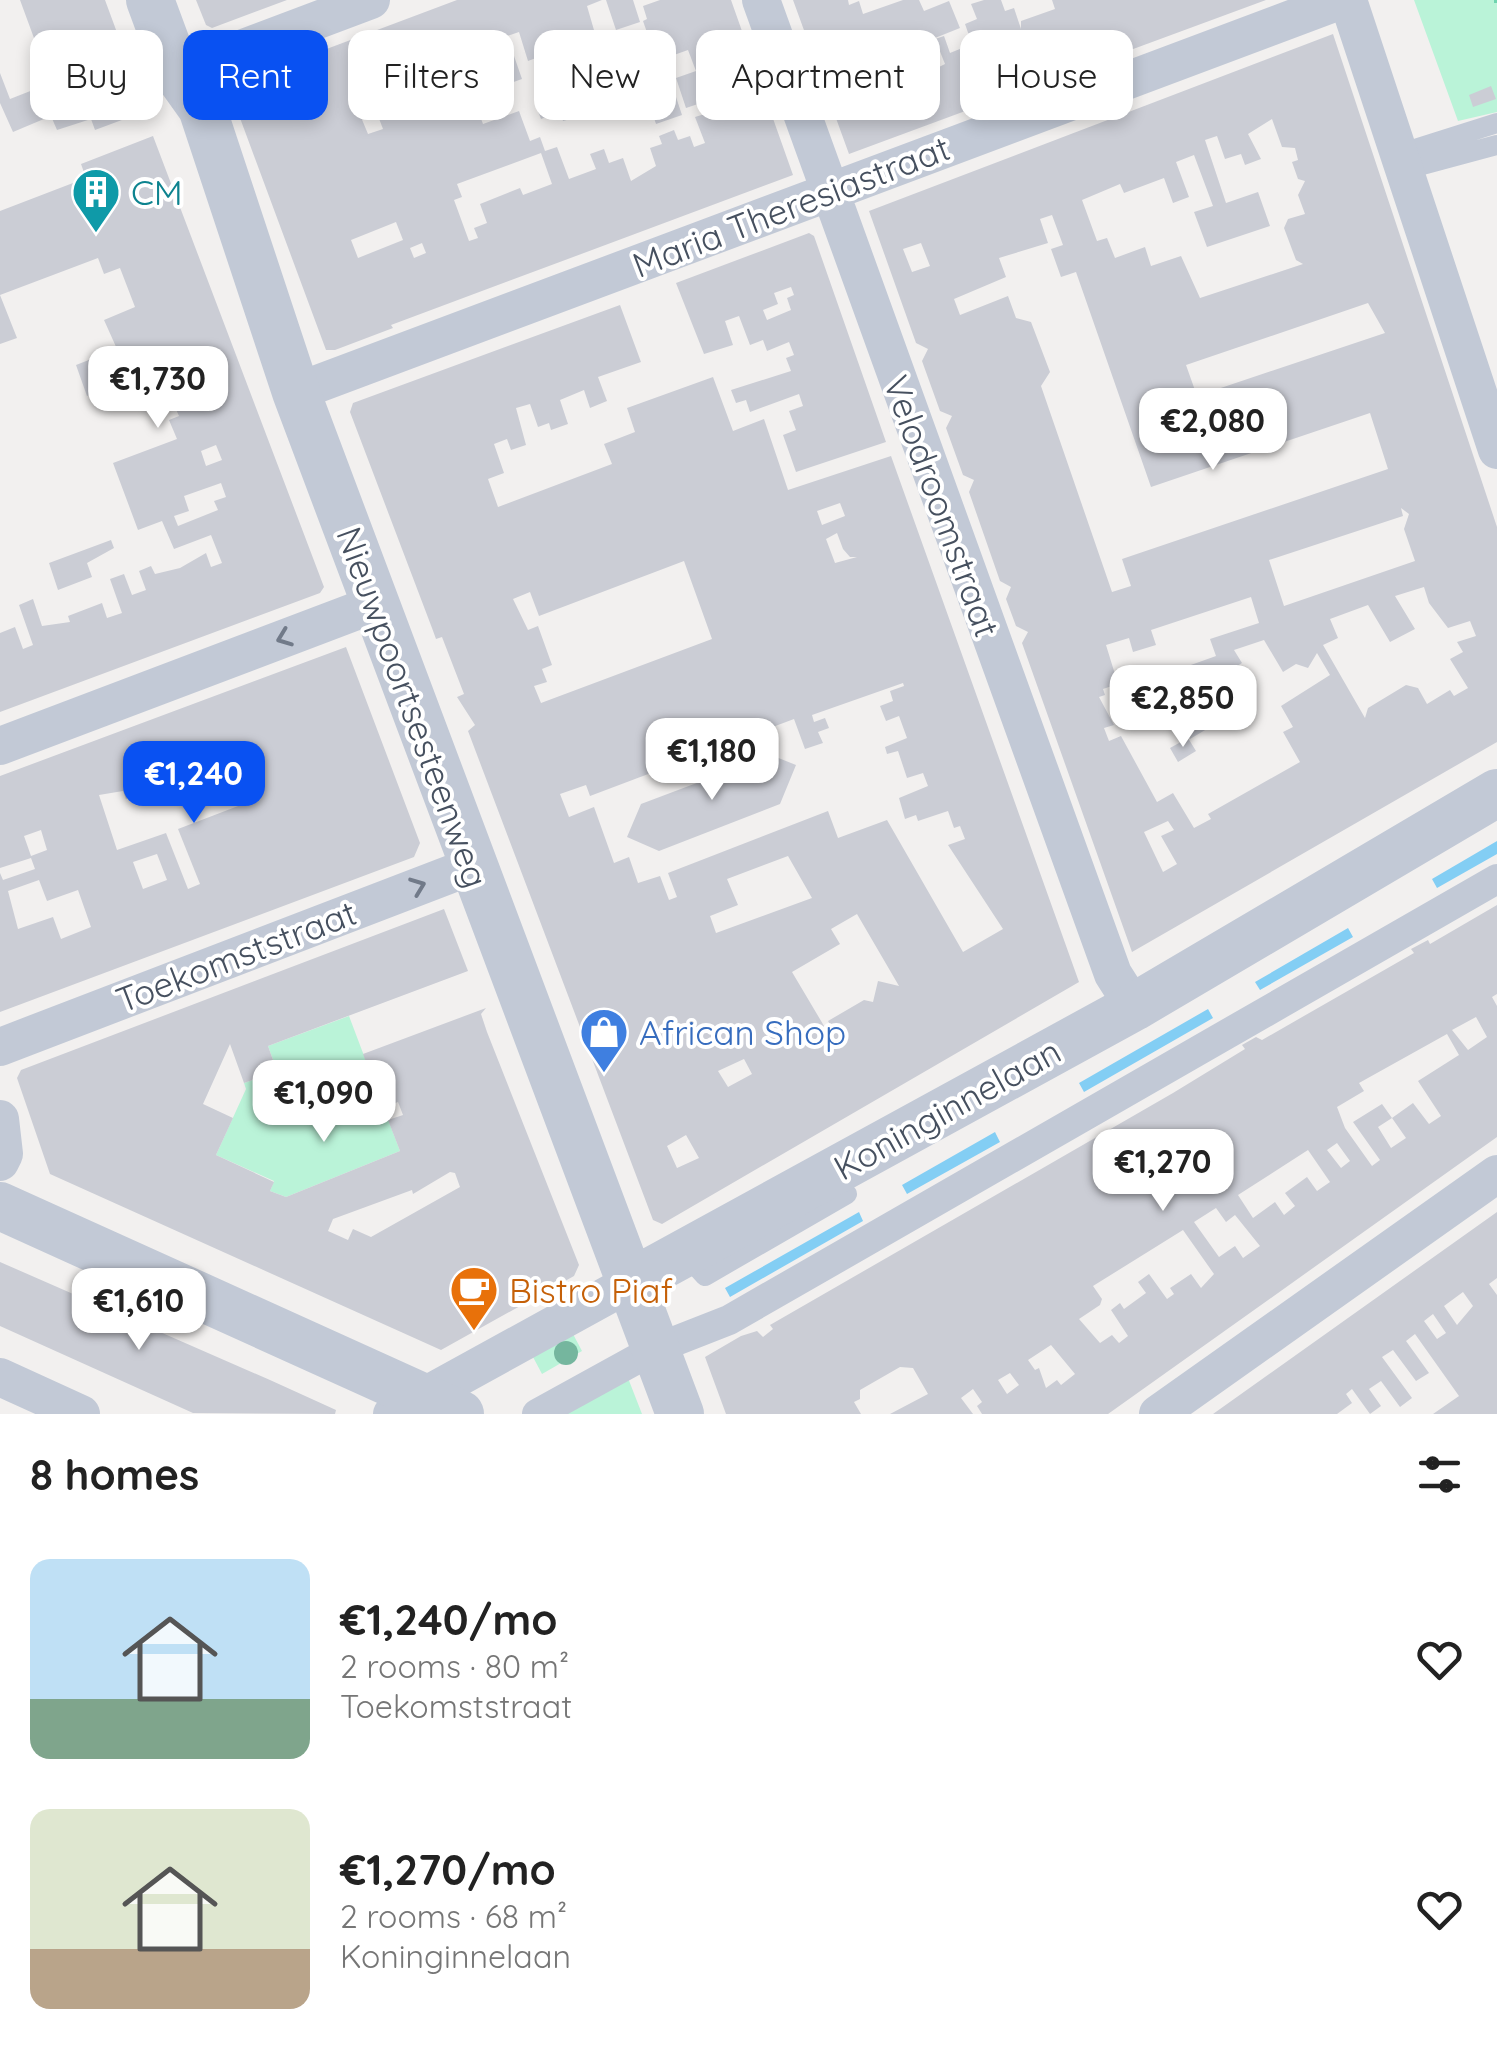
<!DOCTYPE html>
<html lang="en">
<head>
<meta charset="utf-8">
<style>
  :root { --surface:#fff; --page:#f2f2f2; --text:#222; --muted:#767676; --accent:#0951f2 }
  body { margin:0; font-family:Quicksand,sans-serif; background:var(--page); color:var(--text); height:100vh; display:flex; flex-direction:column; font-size:38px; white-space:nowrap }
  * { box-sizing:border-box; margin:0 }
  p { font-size:32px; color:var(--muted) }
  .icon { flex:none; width:55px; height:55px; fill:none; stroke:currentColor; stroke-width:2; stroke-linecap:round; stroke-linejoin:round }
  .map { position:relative; height:1414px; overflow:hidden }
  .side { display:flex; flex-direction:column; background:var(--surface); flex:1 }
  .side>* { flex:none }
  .banner { position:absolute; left:30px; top:30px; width:1438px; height:90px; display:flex; gap:20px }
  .price { position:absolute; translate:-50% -85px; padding:0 22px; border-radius:20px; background:#fff; color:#222; font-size:32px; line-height:65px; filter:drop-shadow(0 2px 5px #0008) }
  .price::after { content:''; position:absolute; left:50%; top:60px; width:30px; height:22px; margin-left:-15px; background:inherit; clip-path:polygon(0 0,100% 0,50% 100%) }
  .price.current { background:var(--accent); color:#fff }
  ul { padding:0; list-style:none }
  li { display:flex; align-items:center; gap:30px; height:250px; padding:0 30px }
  li span { display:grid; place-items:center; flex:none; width:280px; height:200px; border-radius:20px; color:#555 }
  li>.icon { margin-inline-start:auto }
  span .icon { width:120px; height:120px; fill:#fffc; stroke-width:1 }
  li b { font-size:42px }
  h2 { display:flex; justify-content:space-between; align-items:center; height:120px; padding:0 30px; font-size:42px }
  .tag { padding:0 35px; border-radius:20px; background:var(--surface); box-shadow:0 5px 15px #0003; font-size:35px; line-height:90px }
  .tag.current { background:var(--accent); color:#fff }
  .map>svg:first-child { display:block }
  .green { fill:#baf3d8 }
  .water { fill:#83cef4 }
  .building { fill:#cbcdd5; fill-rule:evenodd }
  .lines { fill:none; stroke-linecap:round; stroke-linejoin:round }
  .path { stroke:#6fd4af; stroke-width:6; stroke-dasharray:8 5; stroke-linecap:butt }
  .service { stroke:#c2c9d6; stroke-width:20 }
  .pedestrian { stroke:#c2c9d6; stroke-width:30 }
  .minor { stroke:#c2c9d6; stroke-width:38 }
  .tertiary { stroke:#c2c9d6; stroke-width:48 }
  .tree { fill:#75b69e }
  .oneway { stroke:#717a89 }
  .labels { text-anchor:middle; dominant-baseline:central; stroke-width:8; stroke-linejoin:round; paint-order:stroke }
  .culture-label { font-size:35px; fill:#0d838f; stroke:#fff; text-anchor:start }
  .street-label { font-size:35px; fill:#46505f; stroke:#fff }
  .shop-label { font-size:35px; fill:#366cbe; stroke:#fff; text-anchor:start }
  .food-label { font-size:35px; fill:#c56008; stroke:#fff; text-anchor:start }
</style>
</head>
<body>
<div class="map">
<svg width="1497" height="1414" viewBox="0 0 1497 1414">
  <rect width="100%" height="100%" fill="#f2f0ef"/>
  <path class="green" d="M1414 0H1497V112L1458 121Z
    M349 1016 400 1151 286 1197 270 1191 274 1181 216 1155 246 1089 244 1083 277 1071 268 1046Z
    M573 1334 582 1351 542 1374 533 1357Z
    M628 1378 642 1414H566Z"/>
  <path class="water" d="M1497 841V854L1437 888 1432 879Z
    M1348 928 1353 937 1260 990 1255 982Z
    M1208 1009 1213 1018 1084 1092 1079 1083Z
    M995 1132 1000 1142 907 1194 902 1185Z
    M859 1212 863 1221 730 1297 725 1288Z"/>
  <path class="building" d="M20 0H105L146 111 95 130 91 119 57 130 51 116 13 132 0 103V73L10 99 38 88 30 67 63 55 58 41 38 49Z
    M196 0H287L212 28 206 25Z
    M457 0H602L587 6 596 37 584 42 564 48 560 36 550 40 555 51 528 61 519 32 507 36 522 79 479 94 472 77 466 79 461 67 447 72 453 86 467 81 483 124 519 111 530 141 540 137 545 151 557 147 569 179 596 169 590 154 604 149 609 163 623 158 631 181 656 166 650 148 662 144 659 136 674 130 678 140 690 136 694 147 705 143 695 117 708 113 704 102 686 108 676 78 696 71 688 50 657 61 643 21 647 19 643 6 660 0H731L793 175 391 325 393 328 335 350H326L230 91 233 84ZM429 65 444 107 421 115 417 104 430 98 418 69ZM368 90 383 129 368 134 358 110 365 108 359 93ZM541 153 552 184 523 195 520 188 480 204 487 223 474 228 478 238 469 241 454 200 462 197 457 184ZM396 222 403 240 358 258 351 240ZM422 243 426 253 414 258 410 248Z
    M606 0H633L640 22 616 30Z
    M793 0H848L849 5 859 1 863 14 903 0H919L924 11 949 1 960 28 935 38 933 34 923 37 935 69 945 64 935 39 944 36 950 53 972 44 965 24 977 19 971 4 984 0H1001L1005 11 1014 8 1021 29V21L1055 9 1052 0H1266L849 154ZM897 46 908 76 895 81 899 91 879 98 869 72 889 64 884 51Z
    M1333 34 1497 527V742L1132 952 1022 643 1028 632 1016 626 1006 599 1011 587 1000 581 969 492 974 480 963 475 946 428 952 416 940 411 922 361 928 349 916 343 869 211ZM1272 119 1282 147 1295 148 1298 160 1292 162 1298 179 1305 181 1298 195 1305 214 1288 219 1284 228 1296 260 1303 264 1200 298 1181 256 1151 266 1145 247 1115 258 1107 238 1097 241 1082 200 1120 184 1124 193 1164 178 1173 203 1189 197 1176 162 1194 155 1213 206 1194 212 1207 247 1270 226 1258 192 1226 203 1205 140 1217 136 1225 159 1241 154 1245 165 1261 159 1248 134ZM1052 215 1063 245 1051 249 1061 277 1076 272 1151 487 1370 413 1388 469 1122 559 1131 586 1112 592 1041 386 1050 372 1031 322 1016 318 1008 296 960 315 954 299 1006 277 999 258 1048 243 1040 219ZM921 243 930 266 912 272 903 249ZM1368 303 1385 333 1197 396 1186 365ZM1401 508 1409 514 1404 529 1415 561 1284 606 1269 560 1403 516ZM1424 587 1429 603 1448 628 1470 621 1476 636 1457 642 1463 652 1450 659 1468 688 1454 696 1450 690 1427 704 1418 688 1406 685 1368 708 1365 718 1323 645 1338 638 1330 619 1368 605 1390 642 1415 629 1395 596ZM1251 597 1259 623 1210 639 1216 656 1135 685 1158 725 1177 716 1190 739 1237 711 1218 678 1242 663 1234 650 1264 640 1283 672 1296 664 1308 668 1317 653 1330 675 1281 706 1293 727 1283 732 1300 762 1208 814 1211 819 1194 828 1173 793 1157 802 1121 736 1109 741 1104 728 1114 725 1099 697 1105 695 1103 689 1118 684 1106 645 1129 638 1133 652 1156 645 1151 630ZM1168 821 1174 830 1161 836 1177 864 1163 872 1144 832Z
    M1491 86 1496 99 1473 107 1469 95Z
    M676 97 682 115 656 124 650 106Z
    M559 98 562 108 586 100 591 113 563 121 560 112 541 119 536 106Z
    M153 136 324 587 320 593 0 712V633L15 627 23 649 33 645 19 605 33 599 42 626 70 622 68 616 102 603 107 618 122 613 110 579 124 574 132 595 146 590 139 571 151 566 155 574 180 568 206 553 211 567 222 563 211 535 174 549 162 521 138 530 113 463 177 439 169 420 179 416 175 407 151 416 146 401 191 382 187 371 154 382 151 373 87 396 76 365 117 349 104 320 135 307 120 268 104 274 98 258 0 295 17 338 0 344V211L86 178 81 164ZM216 445 222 460 206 466 201 451ZM221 483 226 497 214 501 218 510 178 526 174 516 189 511 184 496Z
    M809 233 814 236 886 442 796 472 783 435 796 430 789 411 803 406 799 394 750 412 746 400 736 403 731 390 791 371 786 358 794 355 789 342 767 351 763 340 750 345 739 316 725 321 733 345 704 354 676 283ZM791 287 794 295 787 298 791 310 767 320 763 310 778 304 774 293Z
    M620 305 641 362 598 377 607 401 590 408 584 390 560 400 568 424 551 430 549 423 538 427 530 404 516 408 526 445 511 450 507 439 494 444 504 473 488 479 498 507 612 464 604 444 635 432 627 408 713 377 733 431 764 419 788 490 891 456 1079 982 662 1224 653 1220 468 731 475 725 457 697 464 694 442 637 436 639 432 628 350 412 353 403ZM840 503 845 516 822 525 817 511ZM837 533 843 549 850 557H857L835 563 826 539ZM684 561 712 639 541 703 534 686 547 682 542 669 552 665 538 626 528 630 513 599 530 592 539 616ZM903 683 904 686 890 691 893 701 880 706 886 721 899 716 907 738 885 747 887 754 898 751 907 778 923 773 928 786 899 798 905 819 916 815 918 821 948 811 954 828 960 826 965 839 948 845 1003 929 963 952 887 820 838 838 828 811 668 873 677 897 669 900 660 876 638 883 629 857 614 863 594 807 569 817 560 794 586 785 590 796 794 719 805 749 823 743 818 732 829 728 825 718 814 722 812 715ZM788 856 812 898 716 933 710 916 738 905 727 879ZM857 914 899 986 878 981 873 1002 864 1000 828 1021 832 1028 827 1031 792 972 840 944 831 929ZM744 1059 752 1074 728 1087 718 1071ZM686 1135 699 1158 677 1168 667 1146Z
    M111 540 114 548 87 563 92 577 58 590 49 563Z
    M346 647 420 843 414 857 0 1012V873L3 880 35 869 31 858 0 868V776ZM168 772 179 801 217 785 220 791 239 784 246 803 178 829 200 884 188 889 166 833 117 850 99 795 123 791 126 799 135 795 134 791 159 783 156 777ZM41 830 47 850 31 856 24 836ZM157 854 167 880 143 889 133 862ZM39 880 47 901 78 890 91 927 61 939 53 917 18 929 8 891Z
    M1188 738 1196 751 1178 762 1170 748Z
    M771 755 796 765 780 804 659 851 627 837 641 804Z
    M1497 905V994L1492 997 1497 1006V1137L1108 1414H982L977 1406 982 1402 973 1389 961 1398 973 1414H890L928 1394 913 1368 900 1367 860 1390V1399L854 1402 861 1414H726L705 1357 741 1336 757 1331 763 1337 773 1329 770 1325 1173 1093 1245 1049 1242 1045 1256 1037 1262 1040 1414 953 1411 949 1428 940 1430 944ZM1476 1017 1487 1037 1468 1050 1452 1030ZM1447 1034 1459 1055 1418 1081 1441 1116 1429 1124 1413 1103 1392 1118 1406 1138 1391 1148 1378 1127 1392 1118 1382 1104 1353 1122 1380 1160 1372 1166 1345 1128 1337 1107 1364 1091 1359 1083ZM1337 1143 1350 1161 1341 1168 1327 1150ZM1308 1150 1330 1182 1317 1191 1307 1177 1285 1193 1295 1206 1284 1215 1275 1202 1253 1218 1238 1195ZM1216 1208 1226 1222 1235 1215 1260 1246 1243 1258 1235 1246 1219 1257 1194 1222ZM1183 1230 1214 1274 1201 1288 1191 1274 1170 1288 1174 1294 1167 1299 1149 1274 1138 1282 1146 1293 1124 1309 1120 1303 1111 1310 1128 1336 1119 1343 1112 1335 1100 1343 1079 1319 1100 1305 1102 1299 1093 1286ZM1051 1345 1075 1374 1061 1385 1057 1380 1046 1388 1039 1368 1035 1370 1028 1360ZM1010 1373 1019 1385 1007 1394 998 1380Z
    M444 909 468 971 268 1046 277 1071 244 1083 230 1044 203 1104 233 1118 216 1155 274 1182 270 1191 286 1197 400 1151 388 1120 403 1115 398 1102 383 1108 363 1054 486 1008 481 1014 487 1032 579 1265 574 1276 441 1350 50 1174 17 1078 21 1070ZM450 1172 455 1173 460 1187 371 1237 353 1229 348 1240 328 1231 333 1219 412 1190 413 1194Z
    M1497 1212V1278L1489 1284 1497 1295V1414H1433L1459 1396 1415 1334 1406 1341 1429 1373 1416 1381 1393 1350 1382 1357 1412 1398 1400 1407 1381 1381 1369 1389 1381 1406 1370 1414 1352 1389 1346 1394 1352 1403 1337 1414H1213ZM1463 1292 1473 1306 1457 1325 1444 1306ZM1433 1314 1446 1333 1437 1339 1424 1321Z
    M0 1262 270 1380 336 1410 335 1414 193 1413 0 1326Z"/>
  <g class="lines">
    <path class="path" d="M1497 0V3"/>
    <path class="service" d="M1401 162 1418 148 1497 123
      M1401 162 1422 165 1497 145
      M685 1254 705 1276 847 1194"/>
    <path class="pedestrian" d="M537 1414 655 1349 729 1320 1497 879"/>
    <path class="minor" d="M761 0 1113 974 1134 1007
      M1348 0 1497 450
      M177 73 371 0
      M296 392 1342 0
      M0 746 375 604
      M0 1047 472 866
      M0 1119 4 1154 0 1162
      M0 1377 81 1414
      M392 1414 628 1284
      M1158 1414 1497 1174"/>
    <path class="tertiary" d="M150 0 177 73 202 108 296 392 680 1414
      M0 1206 460 1414
      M628 1284 1134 1007 1497 793"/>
  </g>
  <circle class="tree" cx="566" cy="1353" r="12"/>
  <defs><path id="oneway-chevron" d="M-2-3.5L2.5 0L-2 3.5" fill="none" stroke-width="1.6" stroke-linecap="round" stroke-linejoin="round" transform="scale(2.5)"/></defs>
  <g class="oneway">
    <use href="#oneway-chevron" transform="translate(284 638) rotate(159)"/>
    <use href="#oneway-chevron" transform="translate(418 886) rotate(-21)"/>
  </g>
  <defs>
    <g id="building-pin" transform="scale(2.5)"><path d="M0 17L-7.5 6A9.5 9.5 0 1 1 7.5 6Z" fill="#0f9aa8" stroke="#fff"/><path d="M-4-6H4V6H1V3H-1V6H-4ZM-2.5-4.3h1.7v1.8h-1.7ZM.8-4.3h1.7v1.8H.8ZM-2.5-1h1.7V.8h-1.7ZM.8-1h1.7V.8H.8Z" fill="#fff"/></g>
    <g id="shop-pin" transform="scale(2.5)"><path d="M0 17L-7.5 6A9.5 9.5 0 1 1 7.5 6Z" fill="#3f7fe0" stroke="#fff"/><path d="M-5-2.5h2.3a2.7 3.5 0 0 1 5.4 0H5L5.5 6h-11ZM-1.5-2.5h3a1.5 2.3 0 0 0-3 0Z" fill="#fff"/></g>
    <g id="cafe-pin" transform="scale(2.5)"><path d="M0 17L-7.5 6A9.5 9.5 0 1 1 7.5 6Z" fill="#e8710a" stroke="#fff"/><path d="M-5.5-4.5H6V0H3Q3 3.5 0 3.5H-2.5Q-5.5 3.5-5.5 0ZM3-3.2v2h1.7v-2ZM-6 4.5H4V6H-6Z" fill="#fff"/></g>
  </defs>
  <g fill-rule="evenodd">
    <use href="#building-pin" x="96" y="192"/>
    <use href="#shop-pin" x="604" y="1032"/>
    <use href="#cafe-pin" x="474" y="1290"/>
  </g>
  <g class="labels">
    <g class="culture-label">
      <text x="131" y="192">CM</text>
    </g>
    <g class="street-label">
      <text transform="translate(791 206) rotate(-21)">Maria Theresiastraat</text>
      <text transform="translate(942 506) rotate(70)">Velodroomstraat</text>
      <text transform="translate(413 707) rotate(70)">Nieuwpoortsesteenweg</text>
      <text transform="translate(236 956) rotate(-21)">Toekomststraat</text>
      <text transform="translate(947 1109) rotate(-29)">Koninginnelaan</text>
    </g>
    <g class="shop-label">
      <text x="639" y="1032">African Shop</text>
    </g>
    <g class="food-label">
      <text x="509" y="1290">Bistro Piaf</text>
    </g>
  </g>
</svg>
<b class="price" style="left:158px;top:431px">€1,730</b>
<b class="price" style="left:1213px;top:473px">€2,080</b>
<b class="price" style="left:1183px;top:750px">€2,850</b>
<b class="price" style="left:712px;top:803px">€1,180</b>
<b class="price current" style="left:194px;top:826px">€1,240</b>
<b class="price" style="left:324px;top:1145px">€1,090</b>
<b class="price" style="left:1163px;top:1214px">€1,270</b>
<b class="price" style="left:139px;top:1353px">€1,610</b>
<div class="banner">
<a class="tag">Buy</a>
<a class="tag current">Rent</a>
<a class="tag">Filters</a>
<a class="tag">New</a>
<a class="tag">Apartment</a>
<a class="tag">House</a>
</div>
</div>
<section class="side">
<h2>8 homes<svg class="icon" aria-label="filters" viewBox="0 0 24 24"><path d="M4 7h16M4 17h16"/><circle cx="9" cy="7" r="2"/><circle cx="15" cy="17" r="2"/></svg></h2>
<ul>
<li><span style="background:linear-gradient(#bfe0f5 70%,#7fa58c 0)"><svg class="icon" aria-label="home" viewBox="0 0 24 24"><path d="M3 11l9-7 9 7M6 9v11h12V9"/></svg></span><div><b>€1,240/mo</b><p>2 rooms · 80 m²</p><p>Toekomststraat</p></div><svg class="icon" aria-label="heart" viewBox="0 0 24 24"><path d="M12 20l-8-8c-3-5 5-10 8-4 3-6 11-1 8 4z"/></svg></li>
<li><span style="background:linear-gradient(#dfe7d0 70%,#b9a48a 0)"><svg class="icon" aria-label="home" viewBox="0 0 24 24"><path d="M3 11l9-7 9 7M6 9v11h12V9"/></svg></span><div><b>€1,270/mo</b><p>2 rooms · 68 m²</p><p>Koninginnelaan</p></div><svg class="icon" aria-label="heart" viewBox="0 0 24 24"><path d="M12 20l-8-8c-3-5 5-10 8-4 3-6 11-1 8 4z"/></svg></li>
</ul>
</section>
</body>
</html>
